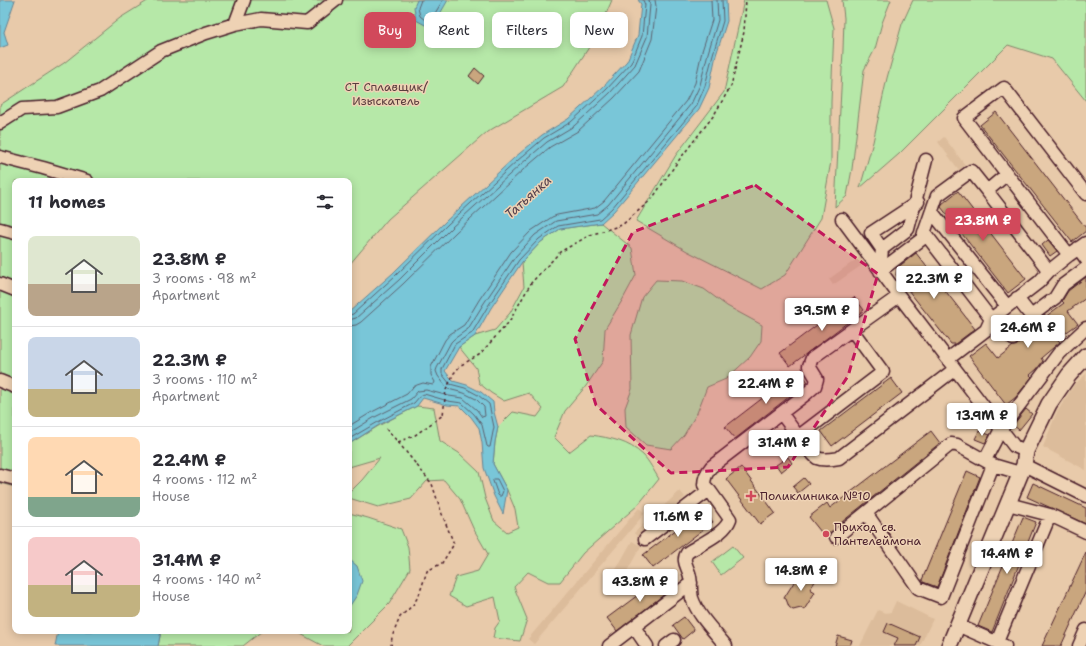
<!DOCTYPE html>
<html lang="en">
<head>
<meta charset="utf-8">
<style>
  :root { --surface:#fff; --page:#f7f7f7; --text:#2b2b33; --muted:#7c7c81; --line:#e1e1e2; --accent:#d1495b }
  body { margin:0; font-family:"Shantell Sans",sans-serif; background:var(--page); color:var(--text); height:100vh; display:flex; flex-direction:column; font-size:15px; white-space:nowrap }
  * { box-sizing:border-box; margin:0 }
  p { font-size:13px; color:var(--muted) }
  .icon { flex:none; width:22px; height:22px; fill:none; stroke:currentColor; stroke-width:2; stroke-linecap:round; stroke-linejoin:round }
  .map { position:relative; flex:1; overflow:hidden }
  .details { position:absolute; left:12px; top:178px; width:340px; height:456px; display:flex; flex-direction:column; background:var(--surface); border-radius:8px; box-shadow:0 2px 10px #0003 }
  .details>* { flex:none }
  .hud { position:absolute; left:364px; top:12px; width:380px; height:36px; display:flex; gap:8px }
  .price { position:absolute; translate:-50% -34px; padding:0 9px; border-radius:4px; background:#fff; color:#222; font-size:13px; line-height:26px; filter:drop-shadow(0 1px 2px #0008) }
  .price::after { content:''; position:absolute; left:50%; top:24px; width:12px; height:9px; margin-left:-6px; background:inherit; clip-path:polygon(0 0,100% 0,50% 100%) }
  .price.selected { background:var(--accent); color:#fff }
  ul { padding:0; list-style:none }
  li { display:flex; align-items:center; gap:12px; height:100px; padding:0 16px }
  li+li { border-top:1px solid var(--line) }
  li span { display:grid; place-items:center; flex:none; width:112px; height:80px; border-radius:8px; color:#555 }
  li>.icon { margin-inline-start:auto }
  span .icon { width:48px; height:48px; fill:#fffc; stroke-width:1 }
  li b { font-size:17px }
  h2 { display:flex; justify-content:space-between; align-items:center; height:48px; padding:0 16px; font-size:17px }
  .tag { padding:0 14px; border-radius:8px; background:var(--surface); box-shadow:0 2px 10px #0003; font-size:14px; line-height:36px }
  .tag.selected { background:var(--accent); color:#fff }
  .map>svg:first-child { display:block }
  .built { fill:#dcbc9b }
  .green { fill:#b6e8a8; stroke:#80846a }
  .water { fill:#79c6d8; stroke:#668393 }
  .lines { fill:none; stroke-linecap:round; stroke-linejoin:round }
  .shore { stroke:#5d6270; stroke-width:1 }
  .building { fill:#c9a67e; stroke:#4a1f2b }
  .minor-casing { stroke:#4a1f2b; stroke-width:15 }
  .major-casing { stroke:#4a1f2b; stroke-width:18 }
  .path { stroke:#4a1f2b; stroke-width:1.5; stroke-dasharray:3 3; stroke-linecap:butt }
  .minor { stroke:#eed2b4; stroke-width:12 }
  .major { stroke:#eed2b4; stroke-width:15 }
  .marked { fill:#c2185b; fill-opacity:0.2; stroke:#c2185b; stroke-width:3; stroke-dasharray:8 5; stroke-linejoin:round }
  .poi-dot { fill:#d1495b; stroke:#eed2b4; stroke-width:1.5 }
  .labels { text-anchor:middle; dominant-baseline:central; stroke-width:3; stroke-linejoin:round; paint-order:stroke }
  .park-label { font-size:12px; fill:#5a3d3e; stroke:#eed2b4 }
  .poi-label { font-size:12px; fill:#4a1f2b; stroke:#eed2b4; text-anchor:start }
  .water-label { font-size:13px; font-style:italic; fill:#53404e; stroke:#eed2b4 }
</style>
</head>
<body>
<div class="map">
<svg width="1086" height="646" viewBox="0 0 1086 646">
  <rect width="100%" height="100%" fill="#e8caaa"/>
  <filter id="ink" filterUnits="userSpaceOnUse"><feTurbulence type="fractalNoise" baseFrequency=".025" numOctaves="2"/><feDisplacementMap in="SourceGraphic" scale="8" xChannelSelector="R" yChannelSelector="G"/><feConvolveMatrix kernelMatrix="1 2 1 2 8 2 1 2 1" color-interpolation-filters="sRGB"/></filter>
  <g filter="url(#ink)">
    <path class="built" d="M944 137 965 165 959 170 938 142Z
      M861 256 865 263 833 285 829 279Z
      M1086 374V470L1043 447 1056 414 1074 385Z
      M680 491 685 497 639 539 634 533Z
      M639 508 645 513 534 644 528 639Z
      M632 541 641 546 617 589 608 584Z
      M896 601 933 619 920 646H860L878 610 885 613 891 612Z"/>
    <path class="green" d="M149 0H612L597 35 563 87 487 132 388 219 349 265V181H15V487L0 483V105L64 63 120 18Z
      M744 0H826L834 28 831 102V161L821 218 785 275 762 289 687 251 636 221 676 155 724 92Z
      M842 0H891L882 23 875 49 864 70 852 169 847 196 835 207 843 50 844 18Z
      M913 0H1086V101L1052 59 1008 45 899 154 860 188 873 142 887 78 902 24Z
      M601 223 632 248 636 275 623 299 605 329 603 361 586 386 565 411 554 437 569 452 591 435C611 438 628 441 643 455 649 461 654 471 659 479L638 505 583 553 560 582H548L528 572 514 587 527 619 520 641 493 638 495 628 500 621 495 597 466 606 449 596 456 577 478 571 488 554 473 528 460 499 444 480 427 481 411 499 378 507 349 498V493L362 480 380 458 349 467V444L380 425 417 406 434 408 440 441 459 453 479 472 485 498 494 521 507 532 518 527 515 509 507 490 493 464 495 442 498 427 513 412 537 417 543 409 529 393 504 401 491 393 479 383 476 368 459 347 475 336 495 330 510 313 524 287 522 262 541 242 560 229Z
      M656 280 682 281 704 289 727 306 762 325 761 341 750 357 726 379 707 387 697 413 684 435 671 449 646 445 626 427 625 408 632 389 631 335 642 297Z
      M349 513 368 518 401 529 408 547 410 569 389 604 347 646H323L295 631H349Z
      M733 546 743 558 721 575 712 562Z
      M161 631H262L243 646H158Z"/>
    <path class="water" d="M0 0H15L4 32 8 45 0 48Z
      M417 0H448L437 19 425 25 416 20 414 7Z
      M638 0H726L727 21 716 55 709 88 699 109 614 211 601 223 560 229 541 242 522 262 491 308 475 336 459 347 445 371 453 381 467 385 481 392 493 402 494 412 498 427 495 442 493 464 507 490 503 514 494 496 484 468 482 443 479 428 471 417 460 406 447 405 423 398 417 406 379 425 349 444V312L393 273 446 221 514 158 542 135 568 119 603 87 627 61 638 35 641 4Z
      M350 560 357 566 362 581 357 595 349 607V561Z
      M58 631H161L158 646H55Z"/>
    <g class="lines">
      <path class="shore" d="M421 0 418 8 420 16 425 20 434 15 443 0
        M349 315 353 314 395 276 448 224 517 161 544 138 571 122 606 90 631 63 642 36 645 5 643 0
        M349 320 356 318 399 280 452 227 520 165 547 142 574 126 610 93 635 65 647 37 650 5 649 0
        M349 326 356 325 361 322 403 284 456 232 524 169 550 147 578 131 614 98 639 71 652 39 656 6 655 0
        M349 426 372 412 407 394 413 387 417 385 423 383 433 385 434 384 435 382 431 375V367L445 340 450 334 464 325 479 300 511 252 531 231 552 217 557 215 595 208 604 201 686 101 695 83 702 51 712 20 711 0
        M349 433 375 417 411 399 418 391 426 390 449 396 463 398 477 410 482 417 485 416 484 407 476 399 464 393 448 389 438 376 436 371 437 368 451 342 454 339 468 329 484 303 515 257 535 235 556 221 597 214 608 205 691 104 700 85 708 53 718 20 717 0
        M349 439 378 422 414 403 420 396 424 394 448 401 462 403 474 414 482 425 487 446 488 447H490L494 427 489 404 478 395 465 388 450 384 442 374V369L455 344 472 333 488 306 519 260 539 239 558 226 600 219 612 208 696 107 705 86 713 54 723 21 722 0
        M494 479H497L503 491 501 496H499L498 495 493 481Z"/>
    </g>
    <path class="building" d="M475 68 484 76 478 84 469 76Z
      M996 112 1086 228V231L1072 242 980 125Z
      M958 191 1026 279 1008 293 941 207 942 204Z
      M1048 240 1057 251 1050 256 1042 245Z
      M916 253 975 329 955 344H951L896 275 897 268Z
      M1086 277V298L1068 311 1078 324 1057 339 1060 342 1041 358 1043 361 1037 369 1030 375 1032 377 1016 397 1006 405 969 356 986 343 998 358 1013 346 1017 345 1020 341 1025 337 1022 334 1064 303 1062 301 1068 291Z
      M854 297 864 310 790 366 780 353Z
      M799 370 808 382 735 439 725 427Z
      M891 378 902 393 832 446 821 431Z
      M1026 409 1032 414 1019 430 1013 425Z
      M931 431 940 443 842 522 825 537 809 517 827 503 830 508Z
      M979 431 990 435 985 443 975 439Z
      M788 457 792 463 781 472 776 465Z
      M741 467 775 513 760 524 726 479Z
      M967 471 980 477 937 587 923 582 922 580Z
      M804 478 809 484 798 493 793 487Z
      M1033 483 1086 508V524L1027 497Z
      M703 509 713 522 653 568 643 555Z
      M1023 517 1036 522 992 632 978 626Z
      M1086 552V591L1061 646H1042Z
      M808 571 818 577 810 589 815 592 804 610 801 608 793 610 789 607 786 599 784 598 796 579 800 583Z
      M665 575 674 587 617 631 607 618Z
      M684 617 694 630 683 639 673 625Z
      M888 623 920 637 916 646H894L898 638 884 632Z
      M838 636 852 640 850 646H835Z"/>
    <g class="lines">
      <g class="minor-casing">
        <path id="minor" d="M235 24 244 0
          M0 123 22 109 57 107 100 91 161 51 206 33 235 24 261 19 307 23 336 0
          M0 157 43 168 87 181
          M1007 174 987 191 1049 271 1069 255
          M1086 194 1004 88 964 118 1069 255 1086 243
          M932 212 1007 306
          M842 219 903 301 1014 446 1026 451
          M0 229 15 233
          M924 232 991 319
          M1078 248 1086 259
          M882 249 871 233 918 202
          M880 271 922 239 937 196 971 171 987 191
          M880 271 882 249 908 229 926 160
          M0 284 15 290
          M1017 298 1031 316 1055 298 1063 285 1086 268
          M995 316 1013 339
          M948 359 986 330 991 319 1039 282 1049 271
          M0 381 15 387
          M781 413C788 422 810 454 817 458 824 461 833 459 839 458L955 369
          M799 436 883 372 852 330
          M985 460 1001 429 1059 353 1086 328
          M1024 465 1086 496
          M0 475 15 479
          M1008 504 1050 515 1086 532
          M866 513 918 588 941 597 993 465
          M836 537 951 444 957 445 993 465 1020 473
          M645 539 709 490
          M957 625 1005 646
          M634 627 647 646
          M997 642 1050 515
          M609 646 691 583
          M666 646 674 640
          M726 646C714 631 698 616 692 598 690 590 692 581 689 573 687 566 682 560 687 553 689 551 693 549 695 548 707 540 725 533 730 519L710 491 704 485C704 478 706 473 711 467L806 394 815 386 817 379 809 366 812 358 899 296
          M1079 646 1086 630"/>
      </g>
      <g class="major-casing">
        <path id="major" d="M949 646 1024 465 1026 451 1049 404 1069 375 1086 356"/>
      </g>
      <path class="path" d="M386 429 398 442 432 484 442 514 454 544 442 563 427 571 419 595 413 605 400 617 392 637 391 646
        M398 442 414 436 443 415 446 390 454 373 461 365 479 355 509 322 531 283 560 252 590 235 622 225 652 199 676 164 714 115 731 86 744 32 746 0"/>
      <use href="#minor" class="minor"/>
      <use href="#major" class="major"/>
    </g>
  </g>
  <path class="marked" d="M755 185 878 274 848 376 788 467 671 473 596 405 575 339 633 232Z"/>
  <g class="poi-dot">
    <path d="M749 490h4v4h4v4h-4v4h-4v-4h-4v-4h4z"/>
    <circle cx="826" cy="534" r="4"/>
  </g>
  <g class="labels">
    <g class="park-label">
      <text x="386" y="87">СТ Сплавщик/<tspan x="386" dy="14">Изыскатель</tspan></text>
    </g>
    <g class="poi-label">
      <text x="760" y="496">Поликлиника №10</text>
      <text x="834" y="527">Приход св.<tspan x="834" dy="14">Пантелеймона</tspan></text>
    </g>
    <g class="water-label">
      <text transform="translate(528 197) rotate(-42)">Татьянка</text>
    </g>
  </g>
</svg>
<b class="price selected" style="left:983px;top:242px">23.8M ₽</b>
<b class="price" style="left:934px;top:300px">22.3M ₽</b>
<b class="price" style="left:822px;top:332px">39.5M ₽</b>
<b class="price" style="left:1028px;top:349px">24.6M ₽</b>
<b class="price" style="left:766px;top:405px">22.4M ₽</b>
<b class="price" style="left:982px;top:437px">13.9M ₽</b>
<b class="price" style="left:784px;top:464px">31.4M ₽</b>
<b class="price" style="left:678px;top:538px">11.6M ₽</b>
<b class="price" style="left:1007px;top:575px">14.4M ₽</b>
<b class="price" style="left:801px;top:592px">14.8M ₽</b>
<b class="price" style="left:640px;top:603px">43.8M ₽</b>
<div class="hud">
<a class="tag selected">Buy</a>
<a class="tag">Rent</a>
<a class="tag">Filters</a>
<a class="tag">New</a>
</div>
<section class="details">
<h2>11 homes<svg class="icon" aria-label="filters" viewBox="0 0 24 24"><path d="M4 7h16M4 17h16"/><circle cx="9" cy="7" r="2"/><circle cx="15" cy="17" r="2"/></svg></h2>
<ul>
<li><span style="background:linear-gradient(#dfe7d0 60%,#b9a48a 0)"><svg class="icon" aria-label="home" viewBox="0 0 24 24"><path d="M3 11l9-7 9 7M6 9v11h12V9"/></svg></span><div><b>23.8M ₽</b><p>3 rooms · 98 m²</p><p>Apartment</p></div></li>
<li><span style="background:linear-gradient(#c9d6e8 65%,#c2b280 0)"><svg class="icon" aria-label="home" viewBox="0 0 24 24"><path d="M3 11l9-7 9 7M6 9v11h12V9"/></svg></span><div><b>22.3M ₽</b><p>3 rooms · 110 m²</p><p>Apartment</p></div></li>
<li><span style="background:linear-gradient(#ffd9b3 75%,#7fa58c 0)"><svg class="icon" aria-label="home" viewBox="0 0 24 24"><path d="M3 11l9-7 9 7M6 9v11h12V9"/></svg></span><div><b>22.4M ₽</b><p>4 rooms · 112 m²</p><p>House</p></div></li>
<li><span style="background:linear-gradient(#f6c9c9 60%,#c2b280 0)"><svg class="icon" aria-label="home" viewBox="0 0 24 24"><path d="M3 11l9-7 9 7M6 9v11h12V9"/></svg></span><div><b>31.4M ₽</b><p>4 rooms · 140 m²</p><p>House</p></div></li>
</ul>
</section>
</div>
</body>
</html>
